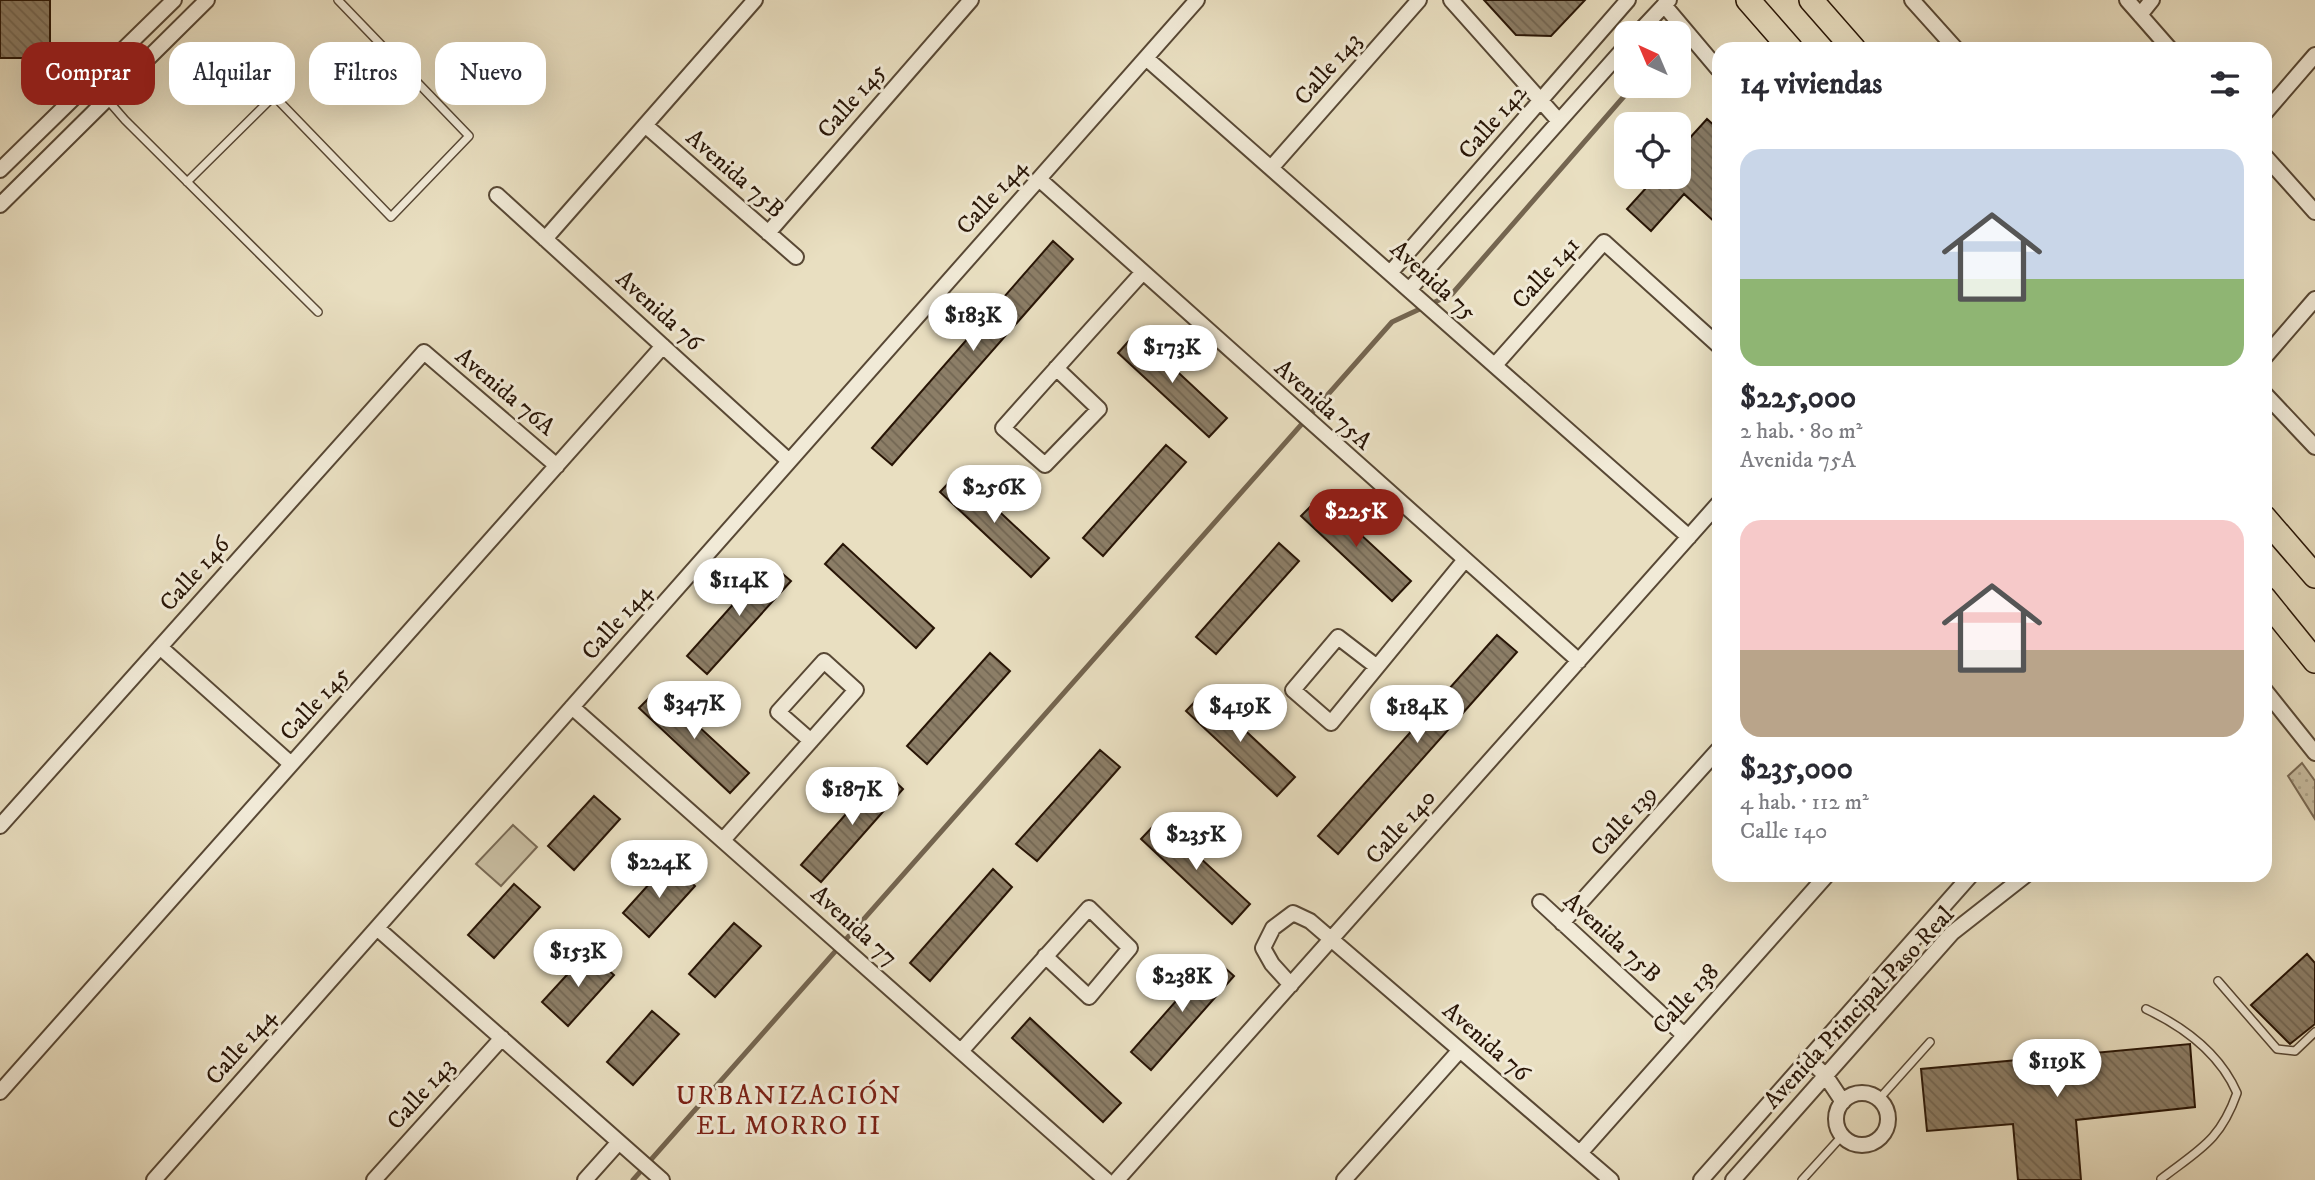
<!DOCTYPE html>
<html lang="es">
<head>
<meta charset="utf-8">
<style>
  :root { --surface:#fff; --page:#f2f2f3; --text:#2b2b33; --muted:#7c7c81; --accent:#8f2418 }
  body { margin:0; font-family:"IM FELL DW Pica",serif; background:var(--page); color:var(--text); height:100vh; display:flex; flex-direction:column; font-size:26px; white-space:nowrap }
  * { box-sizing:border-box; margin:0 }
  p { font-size:23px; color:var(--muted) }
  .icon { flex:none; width:38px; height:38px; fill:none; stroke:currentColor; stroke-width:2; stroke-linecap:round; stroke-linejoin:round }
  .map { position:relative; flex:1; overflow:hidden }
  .drawer { position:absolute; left:1712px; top:42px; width:560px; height:840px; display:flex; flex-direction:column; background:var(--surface); border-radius:21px; box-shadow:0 7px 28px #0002 }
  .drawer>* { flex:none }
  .hud { position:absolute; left:21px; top:42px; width:665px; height:63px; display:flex; gap:14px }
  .needle { width:46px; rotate:316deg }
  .buttons { position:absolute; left:1614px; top:21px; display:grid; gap:14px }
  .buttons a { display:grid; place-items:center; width:77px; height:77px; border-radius:14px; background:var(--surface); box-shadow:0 7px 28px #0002; font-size:35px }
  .price { position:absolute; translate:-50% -60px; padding:0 16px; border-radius:24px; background:#fff; color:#222; font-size:23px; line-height:46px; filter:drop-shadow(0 2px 4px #0008) }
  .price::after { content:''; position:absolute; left:50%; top:42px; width:21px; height:16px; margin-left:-10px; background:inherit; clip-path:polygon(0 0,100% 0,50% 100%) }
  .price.active { background:var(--accent); color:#fff }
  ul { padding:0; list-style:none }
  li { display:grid; align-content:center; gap:14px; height:371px; padding:0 28px }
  li span { display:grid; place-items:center; height:217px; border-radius:21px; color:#555 }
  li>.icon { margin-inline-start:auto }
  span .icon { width:126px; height:126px; fill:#fffc; stroke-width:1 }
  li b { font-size:30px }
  h2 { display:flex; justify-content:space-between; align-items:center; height:84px; padding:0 28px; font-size:30px }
  .chip { padding:0 24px; border-radius:21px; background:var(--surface); box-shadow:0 7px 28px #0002; font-size:24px; line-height:63px }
  .chip.active { background:var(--accent); color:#fff }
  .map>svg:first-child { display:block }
  .grass { fill:url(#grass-dots); stroke:#786954; stroke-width:2 }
  .pitch { fill:#c8bda1; stroke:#786954; stroke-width:2 }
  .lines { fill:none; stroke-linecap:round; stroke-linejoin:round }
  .stream { stroke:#746550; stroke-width:5 }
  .building { fill:url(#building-back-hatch); stroke:#281506; stroke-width:2 }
  .lane-casing { stroke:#584835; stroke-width:10 }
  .street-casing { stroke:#584835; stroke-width:18 }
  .primary-casing { stroke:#281506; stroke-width:26 }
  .lane { stroke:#f1ead7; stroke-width:7 }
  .street { stroke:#f1ead7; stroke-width:14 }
  .primary { stroke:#e9dfc1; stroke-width:23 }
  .labels { text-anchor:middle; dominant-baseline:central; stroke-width:6; stroke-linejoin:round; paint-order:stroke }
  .street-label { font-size:24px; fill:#281506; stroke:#f1ead7 }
  .neighbourhood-label { font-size:26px; letter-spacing:2px; fill:#7a1f14; stroke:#f1ead7 }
</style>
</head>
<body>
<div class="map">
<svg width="2315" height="1180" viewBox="0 0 2315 1180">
  <defs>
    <pattern id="grass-dots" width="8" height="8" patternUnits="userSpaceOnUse" patternTransform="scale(1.75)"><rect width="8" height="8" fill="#c8bda1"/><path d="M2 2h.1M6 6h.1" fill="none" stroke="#aca289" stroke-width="1.8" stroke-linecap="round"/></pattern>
    <pattern id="building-back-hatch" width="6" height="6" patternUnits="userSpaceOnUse" patternTransform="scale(1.75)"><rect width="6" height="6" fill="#8c7e67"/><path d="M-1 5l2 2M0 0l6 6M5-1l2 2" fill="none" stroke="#726653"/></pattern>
  </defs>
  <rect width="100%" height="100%" fill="#e9dfc1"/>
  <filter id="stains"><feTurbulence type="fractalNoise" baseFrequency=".00286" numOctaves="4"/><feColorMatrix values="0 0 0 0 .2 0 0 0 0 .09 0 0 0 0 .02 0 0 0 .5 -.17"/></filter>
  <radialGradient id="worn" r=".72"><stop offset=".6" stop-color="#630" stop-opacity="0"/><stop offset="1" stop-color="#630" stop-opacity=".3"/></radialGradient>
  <path class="grass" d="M2302 763 2315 781V819L2288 776Z"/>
  <path class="pitch" d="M513 825 537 847 501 886 476 864Z"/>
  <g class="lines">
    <path class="stream" d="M633 1180 1392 322 1452 294 1633 86"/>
  </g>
  <path class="building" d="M0 0H50V58H0Z
    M1484 0H1585L1551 36 1516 35Z
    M1707 119 1718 129V225L1684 194 1651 231 1627 209 1656 177H1678V151Z
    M1053 241 1073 259 892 465 872 448Z
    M1136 333 1227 418 1209 437 1118 353Z
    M1166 445 1186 462 1103 556 1083 538Z
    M958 473 1049 558 1031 577 940 492Z
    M1320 497 1411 581 1392 601 1301 516Z
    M1279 543 1299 561 1216 654 1196 637Z
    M843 544 934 628 916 648 825 564Z
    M770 563 791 581 707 674 687 656Z
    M1497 635 1517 652 1338 854 1318 836Z
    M990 653 1010 671 927 764 907 746Z
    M658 689 749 773 730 793 639 708Z
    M1204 692 1295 777 1277 796 1186 711Z
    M1100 750 1120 767 1037 861 1016 844Z
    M884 771 903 789 821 882 801 865Z
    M594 796 620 819 574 870 548 846Z
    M1159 820 1250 904 1232 924 1141 839Z
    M669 862 695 886 649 937 623 913Z
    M993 869 1012 887 930 981 910 963Z
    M514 884 540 907 494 958 468 935Z
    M734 923 761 946 715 997 689 974Z
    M588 952 614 975 568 1026 542 1002Z
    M2307 954 2315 963V1024L2290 1044 2251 1005Z
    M1214 958 1234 976 1151 1070 1131 1052Z
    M652 1011 679 1034 633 1085 607 1062Z
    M1030 1018 1121 1103 1103 1122 1012 1038Z
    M2190 1044 2195 1107 2076 1120 2081 1180H2018L2013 1124 1927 1131 1921 1069Z"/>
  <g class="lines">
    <g class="lane-casing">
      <path id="lane" d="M92 82 125 120 318 312
        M187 182 274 96 391 217 469 136 338 0
        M2218 981 2277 1049 2295 1051 2315 1032
        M2146 1009C2184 1027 2220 1054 2237 1093 2220 1141 2200 1149 2161 1179
        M1879 1099 1930 1042
        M1802 1180 1842 1136"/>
    </g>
    <g class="street-casing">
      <path id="street" d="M1451 0 1558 120
        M1912 0 1956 49
        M2127 0 2170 49
        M1664 5 1718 69
        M2140 15 2152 0
        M1638 33 1669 0
        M1146 58 1689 537
        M2264 114 2315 55
        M645 125 796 257
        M2264 155 2315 212
        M1271 168 1419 0
        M0 170 174 0
        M1039 179 1579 661
        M497 195 789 461
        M0 205 207 0
        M768 233 971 0
        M545 239 755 0
        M1390 273 1628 0
        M1409 290 1626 46
        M2264 358 2315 299
        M1495 365 1604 242 1718 345
        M1056 368 1099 409 1045 465 1003 428C1049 376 1096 324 1143 272
        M2264 393 2315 447
        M160 647 291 764
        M1377 667 1338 637 1293 690 1331 723 1464 561
        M2264 689 2315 753
        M572 707 1106 1180
        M0 826 424 352 557 466
        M723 840 856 690 824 661 778 712 811 741
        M1540 902 1684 1035
        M1562 923 1718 750
        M377 928 662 1180
        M1291 985 1272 964 1263 948 1273 928 1293 913 1310 921 1611 1180
        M961 1051 1089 908 1130 948 1089 997 1045 956
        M1807 1058 1825 1075 1843 1102
        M0 1092 663 346
        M1836 1119a26 26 0 1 1 52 0a26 26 0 1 1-52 0Z
        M1580 1153 1827 875
        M154 1180 1197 0
        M374 1180 502 1038
        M585 1180 619 1142
        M1117 1180 1718 504
        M1344 1180 1460 1050
        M1701 1180 1971 875
        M1733 1180 1952 933 2026 875"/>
    </g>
    <g class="primary-casing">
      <path id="primary" d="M1748 0 1791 49
        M1811 0 1854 49
        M2264 517 2315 576
        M2264 598 2315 661"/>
    </g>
    <use href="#lane" class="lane"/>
    <use href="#street" class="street"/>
    <use href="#primary" class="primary"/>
  </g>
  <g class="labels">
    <g class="street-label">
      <text transform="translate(1328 69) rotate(-49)">Calle 143</text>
      <text transform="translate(852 101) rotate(-49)">Calle 145</text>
      <text transform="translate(1493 122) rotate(-49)">Calle 142</text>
      <text transform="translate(735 174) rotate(41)">Avenida 75B</text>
      <text transform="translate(992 197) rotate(-48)">Calle 144</text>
      <text transform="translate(1546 273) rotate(-48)">Calle 141</text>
      <text transform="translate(1433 281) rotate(42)">Avenida 75</text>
      <text transform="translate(659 311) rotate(42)">Avenida 76</text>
      <text transform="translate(505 392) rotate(40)">Avenida 76A</text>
      <text transform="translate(1323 405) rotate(42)">Avenida 75A</text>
      <text transform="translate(195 574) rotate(-48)">Calle 146</text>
      <text transform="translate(617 622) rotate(-49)">Calle 144</text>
      <text transform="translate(315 704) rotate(-48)">Calle 145</text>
      <text transform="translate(1624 821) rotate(-48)">Calle 139</text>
      <text transform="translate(1401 827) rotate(-48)">Calle 140</text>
      <text transform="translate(854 926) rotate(42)">Avenida 77</text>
      <text transform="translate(1612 938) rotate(42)">Avenida 75B</text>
      <text transform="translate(1686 999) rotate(-48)">Calle 138</text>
      <text transform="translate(1859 1008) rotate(-47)">Avenida Principal Paso Real</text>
      <text transform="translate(1486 1042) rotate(41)">Avenida 76</text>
      <text transform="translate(241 1047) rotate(-49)">Calle 144</text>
      <text transform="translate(421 1094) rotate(-48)">Calle 143</text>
    </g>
    <g class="neighbourhood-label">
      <text x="789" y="1096">URBANIZACIÓN<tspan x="789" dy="30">EL MORRO II</tspan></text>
    </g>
  </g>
  <rect width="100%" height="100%" filter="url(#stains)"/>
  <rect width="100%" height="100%" fill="url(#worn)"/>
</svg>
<div class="buttons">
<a><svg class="needle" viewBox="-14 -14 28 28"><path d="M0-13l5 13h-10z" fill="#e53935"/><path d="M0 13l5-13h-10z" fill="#7c7c81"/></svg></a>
<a><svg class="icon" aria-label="locate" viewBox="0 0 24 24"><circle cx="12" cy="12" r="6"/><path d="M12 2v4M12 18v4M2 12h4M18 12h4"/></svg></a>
</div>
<b class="price" style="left:973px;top:353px">$183K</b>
<b class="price" style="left:1172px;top:385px">$173K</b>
<b class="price" style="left:994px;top:525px">$256K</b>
<b class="price active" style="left:1356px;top:549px">$225K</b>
<b class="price" style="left:739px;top:618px">$114K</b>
<b class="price" style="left:694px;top:741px">$347K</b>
<b class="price" style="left:1240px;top:744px">$419K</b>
<b class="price" style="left:1417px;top:745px">$184K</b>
<b class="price" style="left:852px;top:827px">$187K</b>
<b class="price" style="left:1196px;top:872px">$235K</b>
<b class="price" style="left:659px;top:900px">$224K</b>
<b class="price" style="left:578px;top:989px">$153K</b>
<b class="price" style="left:1182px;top:1014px">$238K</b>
<b class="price" style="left:2057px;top:1099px">$119K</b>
<div class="hud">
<a class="chip active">Comprar</a>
<a class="chip">Alquilar</a>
<a class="chip">Filtros</a>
<a class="chip">Nuevo</a>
</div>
<section class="drawer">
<h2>14 viviendas<svg class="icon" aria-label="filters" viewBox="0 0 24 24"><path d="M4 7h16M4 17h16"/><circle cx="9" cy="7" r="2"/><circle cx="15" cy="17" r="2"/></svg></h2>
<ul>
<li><span style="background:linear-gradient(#c9d6e8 60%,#8fb573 0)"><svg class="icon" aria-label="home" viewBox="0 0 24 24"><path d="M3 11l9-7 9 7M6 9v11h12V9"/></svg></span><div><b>$225,000</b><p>2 hab. · 80 m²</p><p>Avenida 75A</p></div></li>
<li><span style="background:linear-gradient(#f6c9c9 60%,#b9a48a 0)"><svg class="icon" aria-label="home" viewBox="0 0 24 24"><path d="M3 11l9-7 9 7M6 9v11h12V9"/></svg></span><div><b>$235,000</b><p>4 hab. · 112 m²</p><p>Calle 140</p></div></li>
</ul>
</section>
</div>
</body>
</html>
